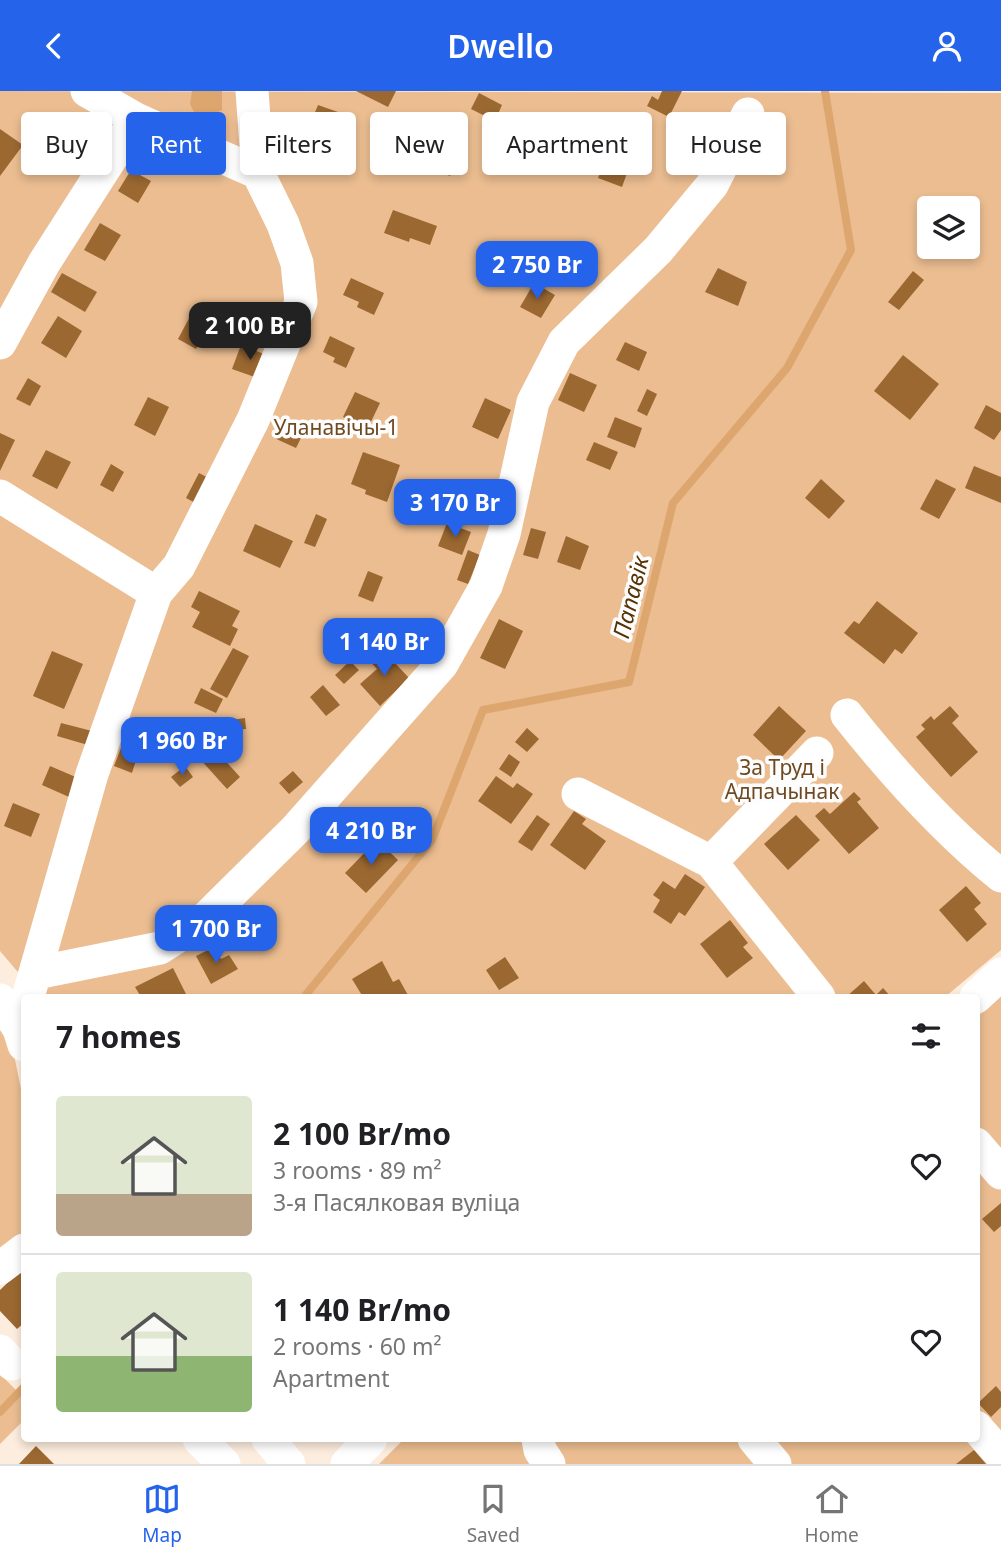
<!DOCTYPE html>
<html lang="en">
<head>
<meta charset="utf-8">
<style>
  :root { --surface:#fff; --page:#f2f2f2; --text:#202124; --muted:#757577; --line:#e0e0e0; --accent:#2563eb }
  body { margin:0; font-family:"Noto Sans",sans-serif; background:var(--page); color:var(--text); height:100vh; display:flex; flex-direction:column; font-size:26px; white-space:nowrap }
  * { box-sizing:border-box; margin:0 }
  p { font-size:23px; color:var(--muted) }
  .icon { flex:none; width:38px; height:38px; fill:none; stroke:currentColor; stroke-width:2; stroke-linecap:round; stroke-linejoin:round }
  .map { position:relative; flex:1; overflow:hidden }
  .drawer { position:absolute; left:21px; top:903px; width:959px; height:448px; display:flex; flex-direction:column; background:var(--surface); border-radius:7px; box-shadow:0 4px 10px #0003 }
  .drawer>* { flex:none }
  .hud { position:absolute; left:21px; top:21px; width:959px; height:63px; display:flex; gap:14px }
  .buttons { position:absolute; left:917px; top:105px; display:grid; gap:14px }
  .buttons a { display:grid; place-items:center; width:63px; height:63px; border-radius:7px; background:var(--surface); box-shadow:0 4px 10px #0003; font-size:35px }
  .price { position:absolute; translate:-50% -60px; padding:0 16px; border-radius:14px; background:var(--accent); color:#fff; font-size:23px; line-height:46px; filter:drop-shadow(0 2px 4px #0008) }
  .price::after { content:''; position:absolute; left:50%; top:42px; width:21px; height:16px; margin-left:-10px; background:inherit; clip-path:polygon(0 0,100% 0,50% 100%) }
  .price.selected { background:#222; color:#fff }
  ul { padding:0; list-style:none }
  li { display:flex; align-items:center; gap:21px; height:175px; padding:0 35px }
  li+li { border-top:2px solid var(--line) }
  li span { display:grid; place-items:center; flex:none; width:196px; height:140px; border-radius:7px; color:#555 }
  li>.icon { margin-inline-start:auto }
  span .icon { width:84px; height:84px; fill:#fffc; stroke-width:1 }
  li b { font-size:30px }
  h2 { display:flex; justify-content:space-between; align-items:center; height:84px; padding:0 35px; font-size:30px }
  .tag { padding:0 24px; border-radius:7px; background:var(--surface); box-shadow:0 4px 10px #0003; font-size:24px; line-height:63px }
  .tag.selected { background:var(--accent); color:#fff }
  header { display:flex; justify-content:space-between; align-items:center; height:91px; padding:0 35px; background:var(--accent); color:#fff; font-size:32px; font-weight:600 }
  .menu { display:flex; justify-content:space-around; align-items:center; height:98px; border-top:2px solid var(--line); background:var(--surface); font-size:19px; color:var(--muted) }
  .menu a { display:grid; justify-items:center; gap:4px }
  .menu .selected { color:var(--accent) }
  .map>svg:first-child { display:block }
  .green { fill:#ebbd91; fill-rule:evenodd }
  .water { fill:#dda66f }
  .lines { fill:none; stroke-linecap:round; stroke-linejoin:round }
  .stream { stroke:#dda66f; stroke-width:8 }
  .building { fill:#9b6831 }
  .minor { stroke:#fff; stroke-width:33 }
  .labels { text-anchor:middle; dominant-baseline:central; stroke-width:7; stroke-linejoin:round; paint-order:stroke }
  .park-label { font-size:21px; fill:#6f4920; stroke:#fdfdfd }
  .water-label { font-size:23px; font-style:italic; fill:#563204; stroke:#fdfdfd }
</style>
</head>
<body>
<header><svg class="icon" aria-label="back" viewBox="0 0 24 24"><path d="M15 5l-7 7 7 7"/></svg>Dwello<svg class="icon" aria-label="person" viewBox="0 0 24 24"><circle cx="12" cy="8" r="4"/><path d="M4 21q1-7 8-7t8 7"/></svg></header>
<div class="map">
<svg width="1001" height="1373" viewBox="0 0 1001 1373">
  <rect width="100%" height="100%" fill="#fdedde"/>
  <path class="green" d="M0 0 1001 2V859L945 906H39L0 860ZM929 117H968V156H929Z
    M1001 905V1373H379L404 1348H976L977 926Z
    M0 931 10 944 24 1013V1142L0 1161Z
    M0 1283 24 1307V1329L0 1353Z"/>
  <path class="water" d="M192 0H222V19L207 26 194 21 190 13Z"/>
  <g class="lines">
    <path class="stream" d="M304 906 432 749 483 619 629 591 673 412 787 277 851 159 825 0
      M0 1321 24 1296"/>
  </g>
  <path class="building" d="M356 0H396L388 16Z
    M662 0H682L669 26 647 15 652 5 658 9Z
    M479 2 502 14 495 30 471 18Z
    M318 14 338 21 333 34 313 26Z
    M313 33 329 39 324 49 309 43Z
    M0 38 23 54 0 85Z
    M583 40 598 47 589 67 574 61Z
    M77 46 96 58 84 76 70 67 75 60 70 57Z
    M429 46 461 62 450 85 417 70Z
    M607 65 630 74 622 96 598 87Z
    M131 79 151 90 138 112 118 100Z
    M393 119 437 135 430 154 410 147 409 151 384 142Z
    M100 132 121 144 105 170 84 159Z
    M718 177 747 191 738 215 705 201Z
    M913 180 924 189 899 219 888 211Z
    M62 182 97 201 85 221 51 201Z
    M351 187 384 202 374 224 357 216 359 211 343 204Z
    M534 192 555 204 541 227 520 216Z
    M195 216 213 225 196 258 178 248Z
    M58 225 82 240 66 267 41 252Z
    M330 245 355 257 346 277 333 271 335 267 323 261Z
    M625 251 647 261 639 280 616 269Z
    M241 254 269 265 260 288 232 278Z
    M903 264 939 293 910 329 874 300Z
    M570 282 597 294 584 321 558 309Z
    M28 287 41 295 30 315 16 308Z
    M647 298 657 303 647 325 637 320Z
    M355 301 380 312 368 337 343 326Z
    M148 306 169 316 155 345 134 334Z
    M485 307 511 319 498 348 472 336Z
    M986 314 1001 322V339L994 349 974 337Z
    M615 326 642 337 635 357 607 346Z
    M280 329 304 341 296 357 272 346Z
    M0 342 15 349 0 380Z
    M594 351 618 361 610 379 586 369Z
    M46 359 71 371 57 398 32 385Z
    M363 361 400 374 387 411 365 403 366 399 351 393Z
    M111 373 124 381 113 401 100 394Z
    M974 375 1001 386V412L965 397Z
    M199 382 214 390 201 415 186 407Z
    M821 388 845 410 829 428 805 407Z
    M936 388 956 398 939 428 920 418Z
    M316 423 327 428 315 456 304 452Z
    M447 432 471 441 462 464 438 455Z
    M255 433 293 450 280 477 243 460Z
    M531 437 546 441 538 468 523 464Z
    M566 445 589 455 580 479 557 471Z
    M468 459 480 464 468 493 457 489Z
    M368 480 383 486 373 511 358 505Z
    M199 500 240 520 232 535 238 538 230 555 192 536 200 521 191 516Z
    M877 510 918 542 902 563 895 558 884 573 844 542 854 530 859 533Z
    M499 528 523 540 505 578 480 567Z
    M233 557 249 565 227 607 210 598Z
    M381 557 409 587 380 615 360 593 377 578 369 569Z
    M52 560 83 573 64 618 33 605Z
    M350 570 359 579 344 593 335 584Z
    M323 594 340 614 326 625 310 606Z
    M201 597 223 608 216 622 194 612Z
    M779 615 806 640 779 669 753 644Z
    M950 615 959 625 952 632 978 661 951 686 916 646 925 638 921 634 931 625 934 629Z
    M245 627 246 638 226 640 225 630Z
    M61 632 92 640 88 654 57 645Z
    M527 637 539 648 527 661 515 651Z
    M213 656 240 686 227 698 200 668Z
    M121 657 138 663 132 682 114 675Z
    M509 663 520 671 511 686 499 678Z
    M50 675 78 687 69 706 42 694Z
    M185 675 193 686 180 696 171 686Z
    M293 680 303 691 289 703 279 692Z
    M496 685 513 697 517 692 533 703 511 733 478 710Z
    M854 701 861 708 857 711 879 737 849 763 815 725 824 717 830 723Z
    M13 712 40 723 31 746 4 735Z
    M574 720 586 728 582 733 606 750 585 779 550 754Z
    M537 724 550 733 532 760 518 751Z
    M796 724 820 749 788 779 764 753Z
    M377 749 398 769 366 802 345 782Z
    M685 783 705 796 685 825 679 821 671 833 653 821 660 809 653 804 663 790 675 798Z
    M966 795 981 812 974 818 987 833 967 851 939 819Z
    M730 829 748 852 743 856 753 867 727 887 700 853Z
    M214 856 221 868 229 864 238 878 211 893 196 865Z
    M505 866 519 887 499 899 486 879Z
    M382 870 393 891 399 888 409 906H363L352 888Z
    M173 877 186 903 179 906H141L135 896Z
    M864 890 876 904 883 897 891 906H846Z
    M1001 1112V1135L994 1141 982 1128Z
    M24 1176V1232L17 1238 0 1220V1199Z
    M996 1295 1001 1301V1316L991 1326 978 1312Z
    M36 1355 54 1373H19Z
    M974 1359 986 1373H956Z"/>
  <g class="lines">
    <path class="minor" d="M87 0 136 28 258 82
      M0 252 44 172 136 28
      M0 405 156 502
      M847 624C893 682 943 738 1001 785
      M578 703 711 771 819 906
      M711 771 817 662
      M36 882 160 857 205 828 295 739 442 573 486 495 504 443 533 311 564 251 658 159 712 94 748 23
      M28 906 92 683 156 502 179 475 253 329 301 211 297 172 283 133 258 82 252 0
      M976 906 1001 883
      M0 909 19 938 24 954
      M976 1053 1001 1082
      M0 1177 24 1159
      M0 1260 12 1273
      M976 1336 1001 1364
      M199 1348 224 1373
      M268 1348 289 1373
      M538 1348 540 1359 549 1373
      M754 1348 775 1373
      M347 1373 371 1348"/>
  </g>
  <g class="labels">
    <g class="park-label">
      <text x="336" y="336">Уланавічы-1</text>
      <text x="782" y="676">За Труд і<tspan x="782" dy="24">Адпачынак</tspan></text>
    </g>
    <g class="water-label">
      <text transform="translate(630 506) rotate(-76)">Папавік</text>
    </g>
  </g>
</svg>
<div class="buttons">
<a><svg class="icon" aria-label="layers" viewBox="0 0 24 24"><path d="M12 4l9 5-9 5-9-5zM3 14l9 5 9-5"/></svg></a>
</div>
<b class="price" style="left:537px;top:210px">2 750 Br</b>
<b class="price selected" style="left:250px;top:271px">2 100 Br</b>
<b class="price" style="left:455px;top:448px">3 170 Br</b>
<b class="price" style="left:384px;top:587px">1 140 Br</b>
<b class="price" style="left:182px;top:686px">1 960 Br</b>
<b class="price" style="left:371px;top:776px">4 210 Br</b>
<b class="price" style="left:216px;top:874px">1 700 Br</b>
<div class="hud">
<a class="tag">Buy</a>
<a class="tag selected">Rent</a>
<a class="tag">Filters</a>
<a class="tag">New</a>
<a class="tag">Apartment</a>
<a class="tag">House</a>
</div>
<section class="drawer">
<h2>7 homes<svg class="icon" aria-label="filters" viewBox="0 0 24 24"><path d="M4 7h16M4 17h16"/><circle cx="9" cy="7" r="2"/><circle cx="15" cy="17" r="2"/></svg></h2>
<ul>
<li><span style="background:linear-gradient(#dfe7d0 70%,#b9a48a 0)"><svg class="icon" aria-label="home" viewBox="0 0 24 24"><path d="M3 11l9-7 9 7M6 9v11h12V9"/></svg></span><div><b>2 100 Br/mo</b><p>3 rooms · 89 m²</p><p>3-я Пасялковая вуліца</p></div><svg class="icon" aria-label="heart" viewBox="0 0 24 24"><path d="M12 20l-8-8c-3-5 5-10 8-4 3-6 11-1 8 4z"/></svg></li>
<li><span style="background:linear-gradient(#dfe7d0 60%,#8fb573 0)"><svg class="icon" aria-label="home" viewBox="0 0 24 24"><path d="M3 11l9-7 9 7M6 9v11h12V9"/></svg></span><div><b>1 140 Br/mo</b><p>2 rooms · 60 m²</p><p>Apartment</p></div><svg class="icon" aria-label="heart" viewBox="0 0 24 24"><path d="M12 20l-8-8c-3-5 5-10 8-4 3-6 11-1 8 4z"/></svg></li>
</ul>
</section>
</div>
<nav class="menu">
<a class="selected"><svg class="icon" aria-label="map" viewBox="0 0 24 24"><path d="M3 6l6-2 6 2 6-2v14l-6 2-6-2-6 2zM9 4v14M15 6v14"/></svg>Map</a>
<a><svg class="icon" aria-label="saved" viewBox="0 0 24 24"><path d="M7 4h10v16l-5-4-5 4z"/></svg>Saved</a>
<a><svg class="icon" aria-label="home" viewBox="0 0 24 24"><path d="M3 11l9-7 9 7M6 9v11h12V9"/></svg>Home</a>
</nav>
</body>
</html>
